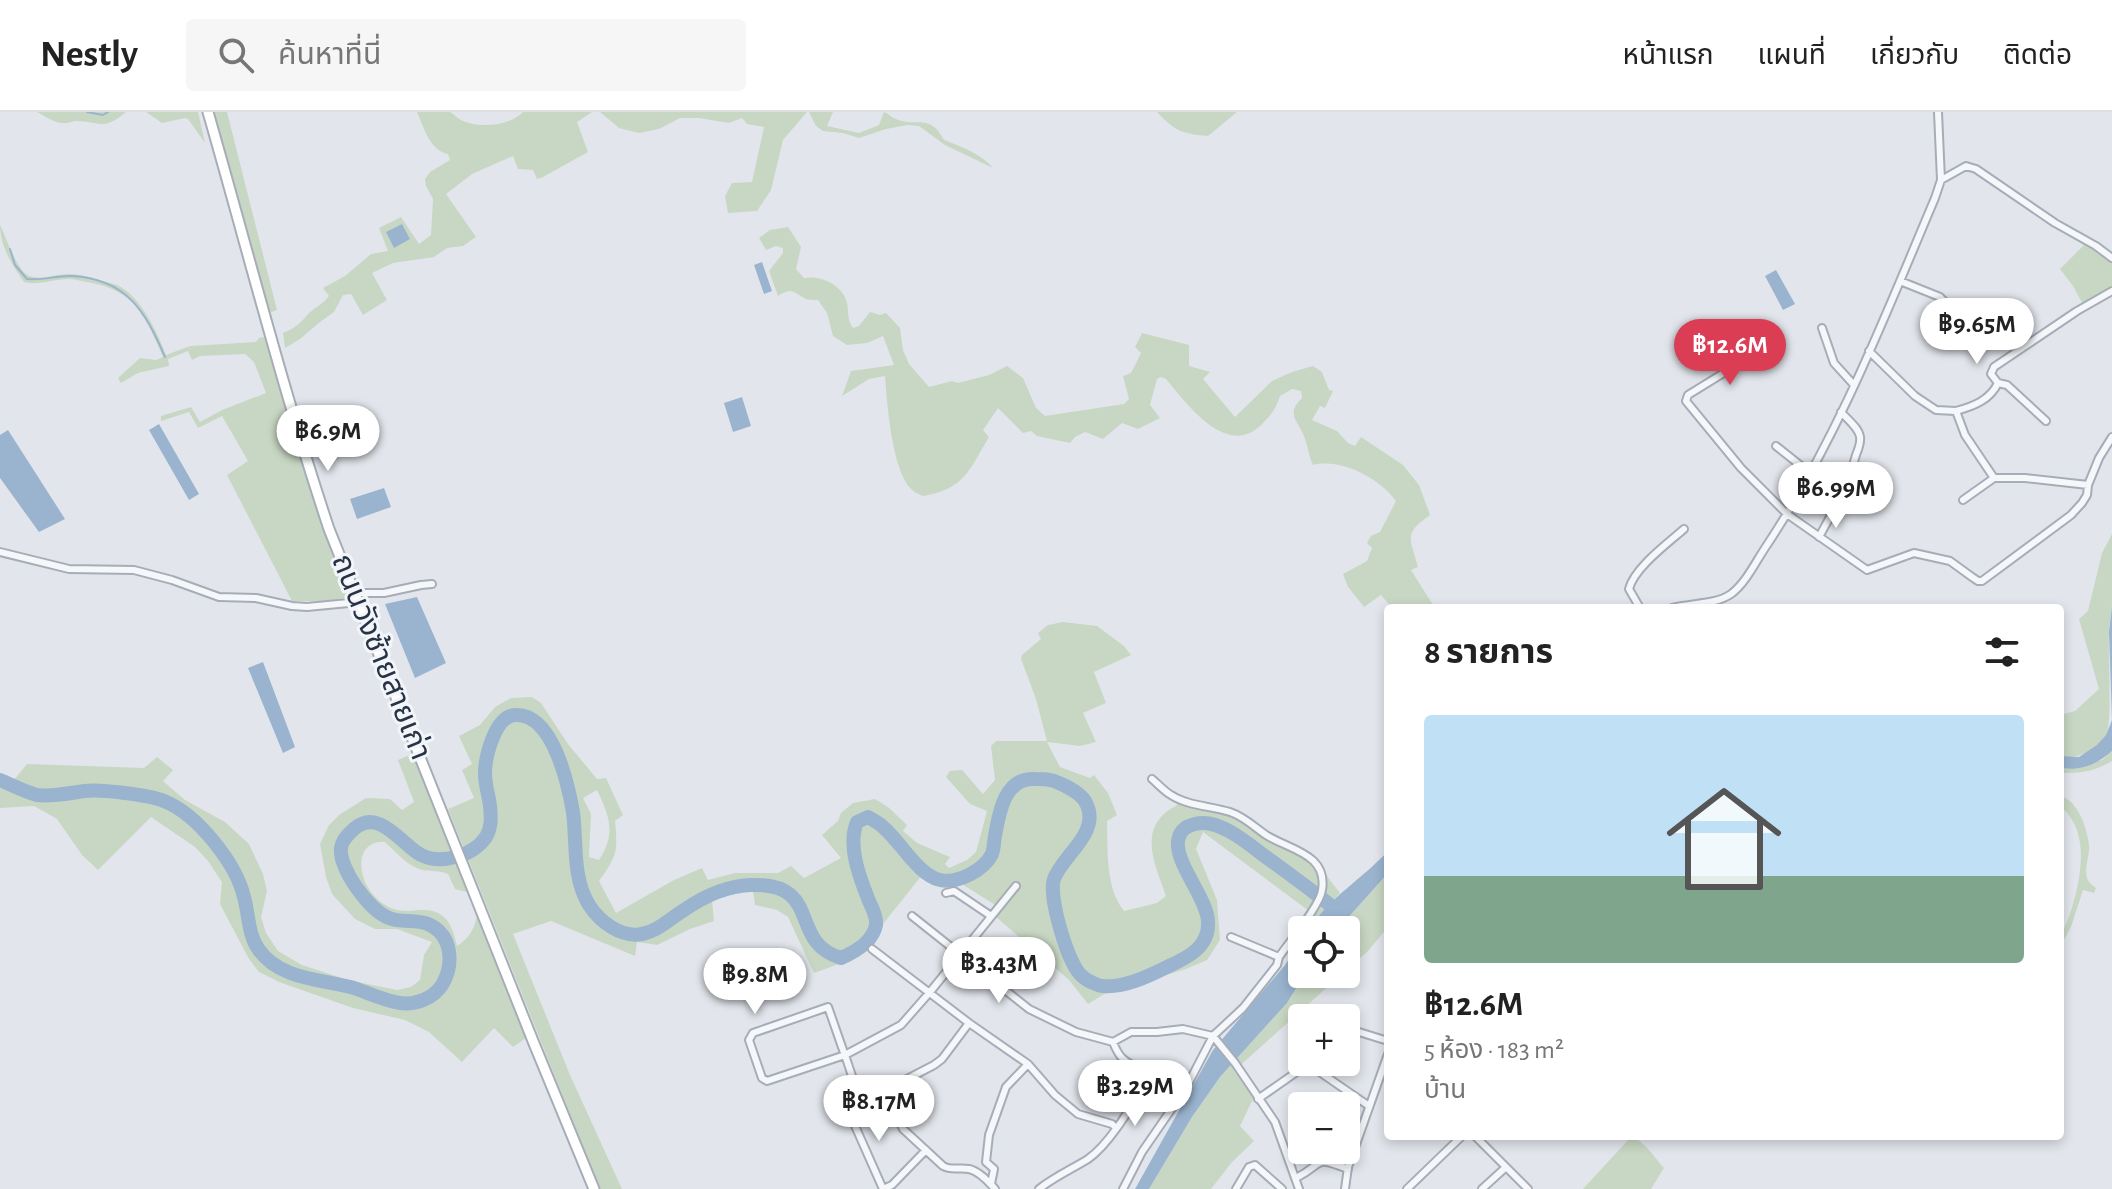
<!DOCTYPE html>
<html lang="th">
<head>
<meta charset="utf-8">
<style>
  :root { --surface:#fff; --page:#f6f6f6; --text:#222; --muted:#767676; --line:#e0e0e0; --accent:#db3d55 }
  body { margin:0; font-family:"Alegreya Sans","Noto Sans Thai",sans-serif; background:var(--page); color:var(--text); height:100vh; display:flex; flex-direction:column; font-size:30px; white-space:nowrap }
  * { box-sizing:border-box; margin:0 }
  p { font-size:26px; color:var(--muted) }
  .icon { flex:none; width:44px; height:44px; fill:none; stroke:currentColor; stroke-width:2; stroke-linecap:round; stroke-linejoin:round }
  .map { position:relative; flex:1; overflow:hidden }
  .sheet { position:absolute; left:1384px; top:492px; width:680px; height:536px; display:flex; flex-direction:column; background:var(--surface); border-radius:8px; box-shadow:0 4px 12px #0003 }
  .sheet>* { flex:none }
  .controls { position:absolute; left:1288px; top:804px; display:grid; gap:16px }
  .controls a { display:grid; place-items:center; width:72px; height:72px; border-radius:8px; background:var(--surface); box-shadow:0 4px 12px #0003; font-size:40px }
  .price { position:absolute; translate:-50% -68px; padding:0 18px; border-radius:28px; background:#fff; color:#222; font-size:26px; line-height:52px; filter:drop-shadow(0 2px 4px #0008) }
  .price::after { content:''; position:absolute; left:50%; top:48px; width:24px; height:18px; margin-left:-12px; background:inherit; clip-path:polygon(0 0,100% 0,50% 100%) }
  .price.selected { background:var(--accent); color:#fff }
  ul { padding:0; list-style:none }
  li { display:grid; align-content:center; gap:16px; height:424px; padding:0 40px }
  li+li { border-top:2px solid var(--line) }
  li span { display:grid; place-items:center; height:248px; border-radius:8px; color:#555 }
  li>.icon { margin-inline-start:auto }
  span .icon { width:144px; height:144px; fill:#fffc; stroke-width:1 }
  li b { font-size:34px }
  h2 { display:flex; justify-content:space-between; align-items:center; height:96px; padding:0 40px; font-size:34px }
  header { display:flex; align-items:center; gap:48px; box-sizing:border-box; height:112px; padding:0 40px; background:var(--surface); border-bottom:2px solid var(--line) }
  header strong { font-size:38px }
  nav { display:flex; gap:44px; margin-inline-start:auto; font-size:28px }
  .search { width:560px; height:72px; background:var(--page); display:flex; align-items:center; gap:20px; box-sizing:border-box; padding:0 28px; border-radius:8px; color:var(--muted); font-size:30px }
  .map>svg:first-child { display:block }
  .green { fill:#c8d7c3; fill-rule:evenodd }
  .water { fill:#9ab4cf }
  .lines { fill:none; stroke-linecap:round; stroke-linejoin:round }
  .stream { stroke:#9ab4cf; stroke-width:2 }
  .river { stroke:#9ab4cf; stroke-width:14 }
  .street-casing { stroke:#a6adb7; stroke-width:10 }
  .secondary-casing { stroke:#a6adb7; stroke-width:13 }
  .street { stroke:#f6f7fa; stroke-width:6 }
  .secondary { stroke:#fff; stroke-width:9 }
  .labels { text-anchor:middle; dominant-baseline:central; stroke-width:6; stroke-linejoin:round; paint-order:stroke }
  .street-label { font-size:30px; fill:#283346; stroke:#f2f5f9 }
</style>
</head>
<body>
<header>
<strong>Nestly</strong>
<div class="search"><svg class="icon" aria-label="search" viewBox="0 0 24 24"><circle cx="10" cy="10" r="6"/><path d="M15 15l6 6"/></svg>ค้นหาที่นี่</div>
<nav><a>หน้าแรก</a><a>แผนที่</a><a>เกี่ยวกับ</a><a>ติดต่อ</a></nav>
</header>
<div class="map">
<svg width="2112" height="1077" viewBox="0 0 2112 1077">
  <rect width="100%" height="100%" fill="#e2e6ec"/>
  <path class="green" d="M37 0H126C102 20 101 9 75 9 70 10 67 12 62 11 54 11 45 4 37 0Z
    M146 0H198L205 31 188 7 185 6 162 11Z
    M213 0H227L277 198 269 201Z
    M417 0C426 0 441 0 450 0 454 2 457 6 461 8 478 17 510 14 523 0H592L577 10 588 40 543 65 537 67 533 58 518 57 513 44 472 62 446 82 476 125 463 134 447 136 434 145 393 151 372 161 387 188 363 203 351 182 343 183 334 200 320 210 300 227 285 236 283 221C296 216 300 211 309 201 316 195 323 192 329 184L323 176 345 164 371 142 388 139 379 116 401 105 419 132 431 123 433 87 426 74 425 67 430 60 450 48 448 42C429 38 424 15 417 0Z
    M600 0H807L783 28 771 78 757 99 728 101 725 84 732 71 752 70 764 15 747 12 742 6 729 11 699 6H680L659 17 639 21 619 16Z
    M809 0H833L827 14 859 21 879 13 884 0C889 2 892 6 896 7 917 16 929 0 944 28 962 35 980 41 993 56L945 33 919 14 908 13 886 17 859 26 843 21 823 19 816 14Z
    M1157 0H1237L1208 24C1182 22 1175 19 1157 0Z
    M0 113C6 125 16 155 26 162 37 170 55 162 68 162 79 162 89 165 99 168 105 170 111 171 117 173 141 184 157 220 166 243L190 234 256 230 259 226 264 225 313 384 350 485 324 489H292L227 363 248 349 222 304 198 316 189 300 161 309V304L191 295 200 310 222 298 266 281 254 250 245 242 200 244 192 248 188 239 168 247 169 254 138 261 121 271 118 266 140 246 156 248 163 245C145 203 135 178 87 170 81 169 74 167 68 167 53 167 39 174 24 170 12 153 0 134 0 113Z
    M788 115 801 135 796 157 804 166C821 163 843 173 847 191 849 201 847 208 853 216L859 214 870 200 880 203 886 201 900 216 903 238 909 252 929 275 952 269 958 271 989 263 1007 254 1023 266 1036 296 1045 304 1124 292 1129 287 1123 264 1131 261 1141 241 1135 235 1142 221 1189 233V254L1210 260 1203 267 1235 305 1272 269 1292 260 1313 254 1322 260 1329 278 1333 279 1325 296 1320 294 1312 308 1337 319 1348 331 1355 334 1361 325 1403 353 1419 373 1430 403C1403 422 1410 426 1418 455L1411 458 1435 496H1392L1381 483 1364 495 1348 475 1343 462 1367 449 1372 436 1367 431 1371 424 1380 420 1396 389C1379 366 1341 346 1313 353 1309 344 1308 336 1305 327 1300 310 1284 303 1302 286L1301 279 1292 277 1280 284C1276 296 1272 302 1263 311 1228 349 1187 292 1166 267L1161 265 1157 267 1150 293 1160 306 1138 317 1122 311 1103 327 1085 320 1075 325 1070 331 1037 324 1031 319 1023 321 998 296 983 318 989 325C969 358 965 377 923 384 919 382 915 381 911 377 892 358 887 292 885 264L869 267 842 284 851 259 894 253 883 224 867 231 847 233 833 224 827 201 818 188C816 188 808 188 806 187 793 181 793 174 778 184L769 159 783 141V136L776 134 766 138 759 126 770 118Z
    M2089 128 2112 142V184L2086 198 2073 174 2060 157Z
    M2112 422C2112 445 2112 468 2112 491 2112 501 2109 512 2109 522 2108 546 2112 603 2107 621 2098 638 2078 648 2060 644V603L2075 599 2099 577 2079 507 2088 499 2102 441Z
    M1063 510 1097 514 1124 534 1131 543 1094 560 1106 591 1083 601 1096 630 1080 634 1047 630 1060 655 1090 666 1094 663 1108 681 1117 703 1107 709C1108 738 1105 775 1124 799L1157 791 1166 784C1158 760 1141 727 1161 705 1168 696 1179 695 1184 685L1210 694 1238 700 1251 707 1268 721 1308 740 1340 781 1317 805 1203 720 1196 737 1217 788 1220 828 1207 848 1186 857 1106 881 1088 892 1069 868 995 804 1000 796 946 762 922 763 856 846 814 861 788 805 777 798 755 793 753 779 732 781 712 788 714 809 690 817 657 833 637 830 635 844 551 809 513 822 570 963 622 1077H600L448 697 474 686 462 658 472 652 459 624 480 613 495 595 511 586 532 585 541 591 568 632 597 667 606 666 623 703 615 709C618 740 617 744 599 769L616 801 674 768 702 756 708 768 735 761H778L791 754 804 766 841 746 822 723 838 709 841 701 853 691 875 687 888 695 907 713 903 719 917 731 950 745 945 752 949 756 967 748 976 740 987 699 970 692 946 665 950 659 962 658 983 682 995 668 991 634 996 629H1047L1036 587 1021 547 1022 543 1041 527 1038 521 1048 513ZM597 678C610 705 616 722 599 748L589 745 591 702 583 686Z
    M2112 639V649C2093 660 2082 661 2060 661V656L2068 657 2102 648Z
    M414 641 467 780 455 777 448 762C439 758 431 760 422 758 407 754 396 740 385 730 378 729 368 732 364 740 360 747 361 756 363 764 367 779 381 794 397 798 411 801 427 794 440 802 451 808 454 823 457 834 469 826 474 818 477 804L526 926 513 935 494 916 462 950 429 920 405 908 353 896 279 870 259 860 249 847 220 792 222 770 208 749 195 735 151 705 98 758 82 743 57 707 34 694 0 696V661L13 669 27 652 144 656 157 645 173 658 163 669 185 688 225 710 249 732 263 762 267 779 261 805 266 821 278 839 302 853 348 868 397 878 411 875 420 868 424 843 432 830 397 817H375L355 807 332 782 326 765 320 732 329 713 339 703 366 686 390 687 402 698 414 690 398 648Z
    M2060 684C2078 688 2087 716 2089 733 2090 743 2084 756 2087 766 2089 771 2092 773 2096 776L2094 781 2083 778 2071 815 2060 835C2060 821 2067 812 2071 799 2081 766 2091 719 2060 694Z
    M1388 761V815L1368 839 1346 859V818H1337Z
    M1305 862H1342L1234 959 1254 985 1240 1014 1254 1029 1232 1050 1211 1077H1149L1192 1005 1220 965 1287 891Z
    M1625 1024C1642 1024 1653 1044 1664 1056L1651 1077H1583L1628 1028Z"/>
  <path class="water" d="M402 112 410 127 394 136 386 120Z
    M762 150 772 179 764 182 754 153Z
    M1776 158 1795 192 1783 198 1765 164Z
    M742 285 751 314 733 320 724 291Z
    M159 312 199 382 189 388 149 318Z
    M8 318 65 407 39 420 0 366V323Z
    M384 376 391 395 357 407 350 387Z
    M417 485 446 551 415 566 385 492Z
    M2112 494V639C2096 653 2081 659 2060 656V644L2079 645 2097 633 2106 623 2112 608 2109 520Z
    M263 550 295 635 283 641 248 556Z
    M1388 739V761L1337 818H1308C1329 786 1362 767 1388 739Z
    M1302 827V862H1305L1287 891 1220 965 1192 1005 1149 1077H1135L1213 938 1285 853Z"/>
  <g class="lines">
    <path class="stream" d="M87 0 103 3 108 0
      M10 137 15 153 27 167C43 169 57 163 72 164 127 167 145 199 165 245"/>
    <path class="river" d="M0 668C12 673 25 680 37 683 54 685 69 681 85 679 100 677 150 683 164 689 197 702 236 751 244 785 249 803 248 823 259 838 280 868 323 867 354 876 368 881 385 889 400 891 415 893 433 887 442 873 454 853 453 823 428 812 416 807 401 811 389 806 369 798 339 757 341 736 342 728 348 722 354 717 379 695 401 732 421 743 441 753 473 744 486 725 492 715 491 705 490 694 489 684 485 673 485 662 485 645 495 603 516 603 553 602 568 672 573 700 577 731 572 765 589 793 600 810 621 826 642 822 658 819 671 806 684 798 703 785 726 774 750 773 824 770 787 830 841 846 855 840 873 829 876 813 877 805 872 795 869 789 860 766 847 734 857 710L868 705C873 708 879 711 883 715 900 729 918 763 940 768 958 772 984 758 992 742 994 737 994 729 995 724 999 700 1005 665 1035 667 1044 667 1051 667 1059 671 1068 675 1083 682 1087 693 1100 721 1062 744 1054 767 1048 784 1068 853 1082 864 1086 868 1098 874 1103 874 1124 876 1149 864 1167 855 1187 846 1210 835 1208 809 1207 785 1171 747 1179 725 1183 711 1203 709 1215 713 1234 719 1251 734 1266 745 1291 763 1315 781 1339 800"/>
    <g class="street-casing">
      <path id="street" d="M1941 68 1966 54 1976 57 2055 111 2096 134 2112 146
        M1900 169 1940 185 1958 203
        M1822 216 1834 251 1854 273
        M1869 239 1915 284 1936 298 1956 299
        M1756 241 1688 283 1686 289 1741 356 1787 402 1867 458 1914 441 1950 449 1972 465 1978 469H1982L2071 403 2082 391 2087 383 2088 373 2099 346 2112 325
        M1998 271 2007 273 2046 309
        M1776 334 1810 361
        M1994 366 1965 323 1956 299C1974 294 1990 288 1998 271L1991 262 1994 255 2077 199 2112 179
        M1963 388 1994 366H2025L2088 373
        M1819 425C1834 398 1848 373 1856 343 1858 338 1861 331 1860 325 1859 316 1847 307 1841 300
        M0 440 69 457 134 458 172 468 219 485 256 486 292 494 307 495 359 490
        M355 481H384L421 473 432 472
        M1640 496 1629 477C1634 456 1668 431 1684 417
        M1672 496C1690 491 1715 493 1731 482 1746 471 1756 449 1767 433 1838 326 1885 204 1935 86L1941 68 1938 0
        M946 781 954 779 991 804
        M912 804 1029 897 1076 920 1113 930 1131 920H1157L1183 917 1213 924 1235 951 1275 1010 1299 1077
        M1231 825 1279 845
        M872 837 969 911 1028 952 1055 983 1078 1002 1112 1012 1116 1016
        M1346 916 1388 929
        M1309 950 1308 952 1369 994
        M884 979 903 1017 943 1054C952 1059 959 1055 969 1057 979 1059 989 1070 995 1077
        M1258 987 1308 952
        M861 991 934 953 942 947 969 911
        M1475 1024 1528 1077
        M1296 1066C1326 1051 1311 1043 1348 1057
        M991 1072 994 1057 986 1050 989 1023 1006 975 1028 952
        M883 1077 852 1007 861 999V991L845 943 843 938 828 895 753 921 749 928 762 966 767 969 845 943 901 913 930 880 1016 774
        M883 1077 892 1073 926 1038
        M1039 1077C1054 1065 1072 1057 1088 1047 1110 1032 1132 993 1146 970L1147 964C1131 947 1123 956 1113 930
        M1123 1077 1142 1040 1186 976 1213 924 1243 896 1277 853 1279 845C1289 830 1320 794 1322 778 1328 742 1290 738 1266 723 1254 715 1245 705 1230 700 1211 694 1188 694 1171 683 1164 679 1158 672 1152 667
        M1236 1077 1249 1055 1255 1053 1282 1077
        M1345 1077 1348 1055 1388 942
        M1407 1077 1462 1024
        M1482 1077 1505 1056"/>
    </g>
    <g class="secondary-casing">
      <path id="secondary" d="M208 0C248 139 283 279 329 417L533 929 594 1077"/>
    </g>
    <use href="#street" class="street"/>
    <use href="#secondary" class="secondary"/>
  </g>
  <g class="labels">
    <g class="street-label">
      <text transform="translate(381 545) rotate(68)">ถนนวังซ้ายสายเก่า</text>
    </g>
  </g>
</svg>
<div class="controls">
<a><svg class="icon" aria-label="locate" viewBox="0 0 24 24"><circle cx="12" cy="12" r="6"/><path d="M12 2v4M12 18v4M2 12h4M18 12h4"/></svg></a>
<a>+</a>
<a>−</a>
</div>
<b class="price" style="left:1977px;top:254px">฿9.65M</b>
<b class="price selected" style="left:1730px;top:275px">฿12.6M</b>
<b class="price" style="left:328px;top:361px">฿6.9M</b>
<b class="price" style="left:1836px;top:418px">฿6.99M</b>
<b class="price" style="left:999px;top:893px">฿3.43M</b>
<b class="price" style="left:755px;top:904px">฿9.8M</b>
<b class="price" style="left:1135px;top:1016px">฿3.29M</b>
<b class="price" style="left:879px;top:1031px">฿8.17M</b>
<section class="sheet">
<h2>8 รายการ<svg class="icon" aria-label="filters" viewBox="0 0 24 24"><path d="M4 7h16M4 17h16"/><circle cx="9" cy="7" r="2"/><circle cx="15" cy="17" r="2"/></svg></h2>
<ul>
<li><span style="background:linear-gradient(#bfe0f5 65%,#7fa58c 0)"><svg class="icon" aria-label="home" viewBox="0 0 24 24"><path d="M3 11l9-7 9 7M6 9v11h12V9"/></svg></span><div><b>฿12.6M</b><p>5 ห้อง · 183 m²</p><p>บ้าน</p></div></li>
</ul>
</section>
</div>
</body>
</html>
